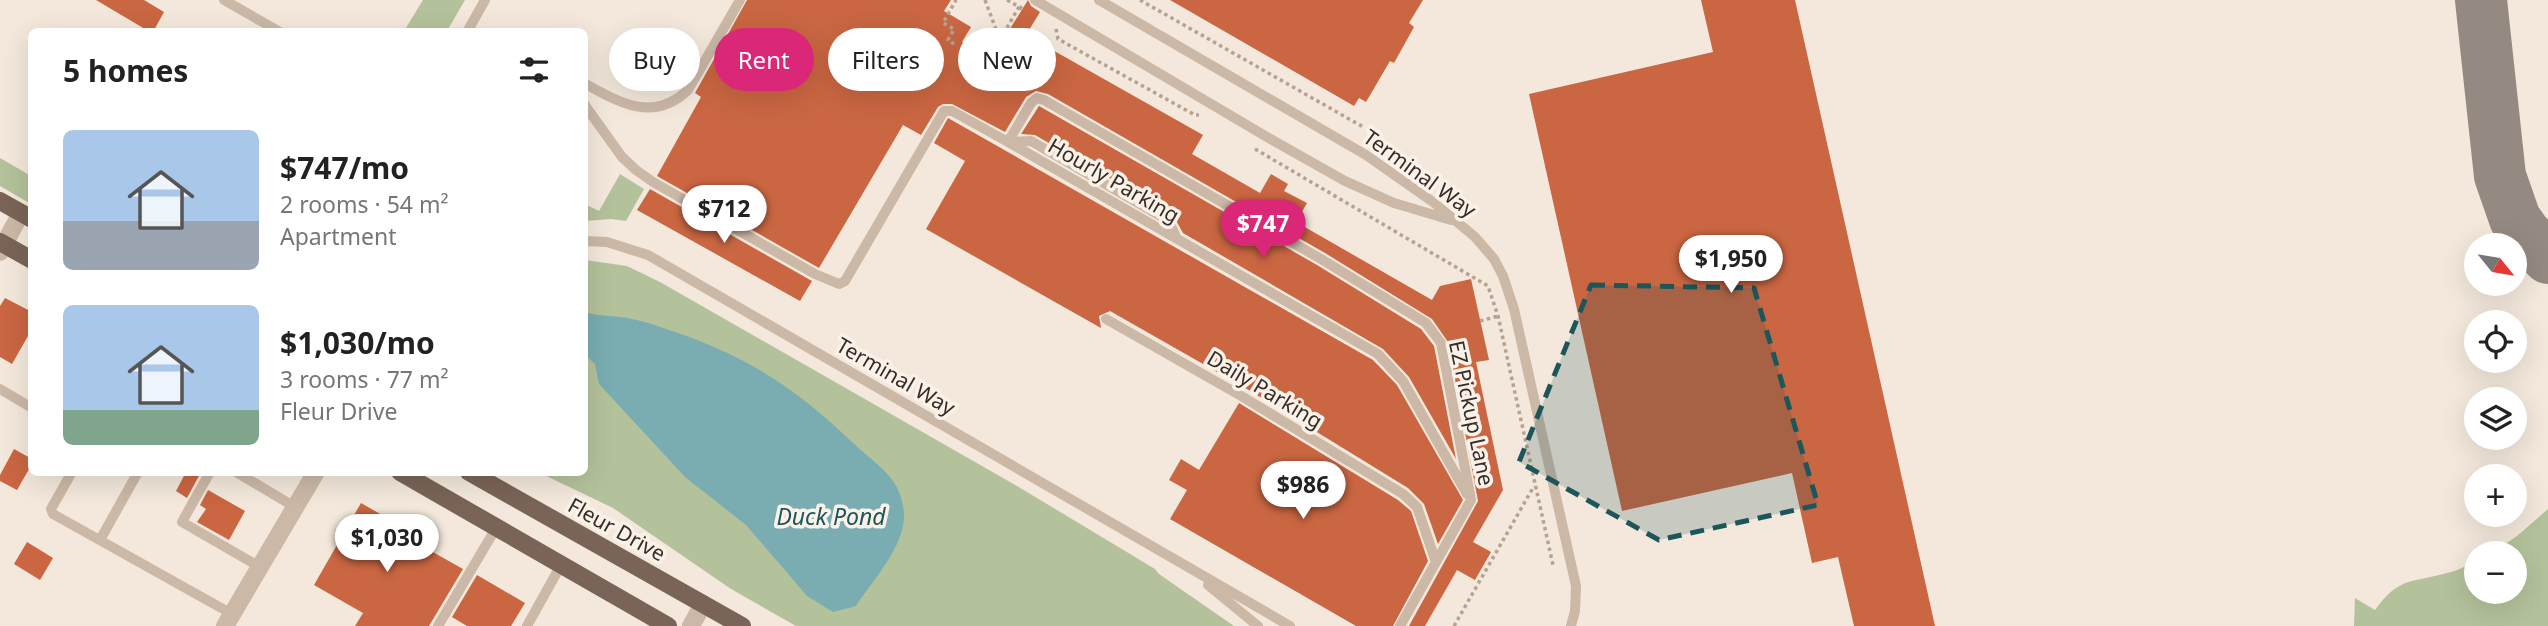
<!DOCTYPE html>
<html lang="en">
<head>
<meta charset="utf-8">
<style>
  :root { --surface:#fff; --page:#f6f6f6; --text:#222; --muted:#767676; --accent:#db2777 }
  body { margin:0; font-family:"Noto Sans",sans-serif; background:var(--page); color:var(--text); height:100vh; display:flex; flex-direction:column; font-size:26px; white-space:nowrap }
  * { box-sizing:border-box; margin:0 }
  p { font-size:23px; color:var(--muted) }
  .icon { flex:none; width:38px; height:38px; fill:none; stroke:currentColor; stroke-width:2; stroke-linecap:round; stroke-linejoin:round }
  .map { position:relative; flex:1; overflow:hidden }
  .details { position:absolute; left:28px; top:28px; width:560px; height:448px; display:flex; flex-direction:column; background:var(--surface); border-radius:10px; box-shadow:0 7px 28px #0002 }
  .details>* { flex:none }
  .banner { position:absolute; left:609px; top:28px; width:665px; height:63px; display:flex; gap:14px }
  .needle { width:46px; rotate:120deg }
  .buttons { position:absolute; left:2464px; top:233px; display:grid; gap:14px }
  .buttons a { display:grid; place-items:center; width:63px; height:63px; border-radius:50%; background:var(--surface); box-shadow:0 7px 28px #0002; font-size:35px }
  .price { position:absolute; translate:-50% -60px; padding:0 16px; border-radius:24px; background:#fff; color:#222; font-size:23px; line-height:46px; filter:drop-shadow(0 2px 4px #0008) }
  .price::after { content:''; position:absolute; left:50%; top:42px; width:21px; height:16px; margin-left:-10px; background:inherit; clip-path:polygon(0 0,100% 0,50% 100%) }
  .price.current { background:var(--accent); color:#fff }
  ul { padding:0; list-style:none }
  li { display:flex; align-items:center; gap:21px; height:175px; padding:0 35px }
  li span { display:grid; place-items:center; flex:none; width:196px; height:140px; border-radius:10px; color:#555 }
  li>.icon { margin-inline-start:auto }
  span .icon { width:84px; height:84px; fill:#fffc; stroke-width:1 }
  li b { font-size:30px }
  h2 { display:flex; justify-content:space-between; align-items:center; height:84px; padding:0 35px; font-size:30px }
  .pill { padding:0 24px; border-radius:32px; background:var(--surface); box-shadow:0 7px 28px #0002; font-size:24px; line-height:63px }
  .pill.current { background:var(--accent); color:#fff }
  .map>svg:first-child { display:block }
  .green { fill:#b4c29b }
  .water { fill:#79adb1 }
  .lines { fill:none; stroke-linecap:round; stroke-linejoin:round }
  .taxiway { stroke:#958a82; stroke-width:52 }
  .building { fill:#ca6642 }
  .path { stroke:#b7a291; stroke-width:3.5; stroke-dasharray:3.5 3.5; stroke-linecap:butt }
  .lane { stroke:#cbb8a7; stroke-width:10 }
  .street { stroke:#cbb8a7; stroke-width:18 }
  .primary { stroke:#7a6458; stroke-width:18 }
  .marked { fill:#1c555a; fill-opacity:0.2; stroke:#1c555a; stroke-width:5; stroke-dasharray:14 9; stroke-linejoin:round }
  .labels { text-anchor:middle; dominant-baseline:central; stroke-width:7; stroke-linejoin:round; paint-order:stroke }
  .street-label { font-size:21px; fill:#372d28; stroke:#faf2e8 }
  .water-label { font-size:23px; font-style:italic; fill:#1c555a; stroke:#faf2e8 }
</style>
</head>
<body>
<div class="map">
<svg width="2548" height="626" viewBox="0 0 2548 626">
  <rect width="100%" height="100%" fill="#f3e8db"/>
  <path class="green" d="M423 0H465L447 31H404Z
    M0 158 31 176V204L0 186Z
    M620 174 644 189 626 221 611 219 585 221V204L599 211Z
    M585 260 627 266 660 282 1017 486 1155 569 1159 574 1234 626H796L731 589 613 508 540 473 584 472Z
    M2548 509V626H2354L2355 598 2375 610C2400 575 2414 583 2451 572 2460 570 2468 564 2476 561V592H2515V553H2492L2517 536Z"/>
  <path class="water" d="M585 312C600 317 616 315 632 319 648 322 663 328 678 333 750 358 798 390 852 442 877 466 901 476 904 513 906 545 873 580 856 606L833 612 807 596 746 525 685 477 599 384 595 364 585 355Z"/>
  <g class="lines">
    <path class="taxiway" d="M2481 0 2500 176 2515 219 2525 233 2548 258"/>
  </g>
  <path class="building" d="M96 0H144L164 12 153 32H150Z
    M747 0H951L944 11 971 27 962 42 991 59 1028 0 1031 6 1040 12 1026 35 1203 135 1192 154 1260 193 1271 174 1288 184 1284 191 1307 203 1296 222 1432 300 1440 286 1471 279 1489 360 1476 362 1503 490 1473 542 1491 552 1475 580 1457 570 1425 626H1409L1478 501 1448 342 1432 319 1325 253 1048 94 1036 91 1026 97 1005 132 952 104H943L938 107 921 135 903 125 819 268 657 176 701 97 695 93Z
    M1170 0H1423L1409 23 1414 27 1394 63 1390 61 1366 102 1359 98 1354 106Z
    M1701 0H1795L1935 626H1854L1838 557 1812 563 1792 473 1622 511 1529 94 1713 52Z
    M1039 106 1317 265 1421 329 1434 346 1456 459 1409 377 1383 349 1183 233 1173 215 1035 135 1021 134Z
    M948 118 1373 360 1397 385 1463 500 1438 544 1424 504 1408 488 1247 389 1110 311 1099 316 1101 328 926 229 965 161 934 143Z
    M650 189 812 281 800 301 637 210Z
    M5 298 32 312V329L12 364 0 357V306Z
    M1239 403 1398 500 1411 511 1428 561 1393 626H1356L1170 519 1187 490 1169 480 1181 459 1199 470Z
    M14 449 32 459V464L17 490 0 481V475Z
    M186 472H201L187 498 176 491Z
    M208 490 245 511 229 540 197 522 206 509 200 505Z
    M361 503 410 531 406 537 463 569 429 626H355L363 613 314 585Z
    M27 542 53 558 40 580 14 564Z
    M477 575 525 603 511 626H467L452 617Z"/>
  <g class="lines">
    <path class="path" d="M985 0 1000 40
      M1007 0 1023 9
      M1140 0 1365 128
      M1056 29 1058 39 1195 115H1199
      M1000 40 1020 5
      M954 44 948 40 954 29 943 23 956 0
      M1255 149 1488 286 1498 316 1553 565
      M1480 321 1498 316
      M1454 626 1534 486"/>
    <path class="lane" d="M224 0 280 32
      M1035 0 1267 137 1345 181 1394 203 1451 220
      M1099 0 1366 155 1433 202 1475 237 1494 259 1503 276 1514 309 1576 586 1575 611 1571 626
      M467 32 485 0
      M584 83C620 103 653 123 688 90L740 0
      M584 104 622 157 636 170 653 182 815 274 839 284 845 281 944 111H952L1008 142 1031 103 1037 98 1044 100 1321 259 1426 323 1441 343 1471 500
      M1008 142 1378 354 1403 381 1467 494
      M1009 142 1031 141 1169 221 1176 237
      M584 241 607 242 648 255 1290 626
      M1106 319 1243 397 1403 494 1417 507 1436 562
      M0 389 32 408
      M72 472 51 509 53 514 232 614
      M210 472 182 522 260 567
      M236 472 295 507
      M100 540 138 472
      M1208 585 1258 626
      M438 626 496 528
      M527 626 561 565
      M1400 626 1471 500"/>
    <path class="street" d="M0 252 21 213
      M225 626 316 472
      M691 626 703 604"/>
    <path class="primary" d="M0 201 32 219
      M0 242 32 260
      M400 472 668 626
      M469 472 742 626"/>
  </g>
  <path class="marked" d="M1591 285 1754 288 1818 505 1659 540 1519 462Z"/>
  <g class="labels">
    <g class="street-label">
      <text transform="translate(1420 173) rotate(36)">Terminal Way</text>
      <text transform="translate(1114 180) rotate(30)">Hourly Parking</text>
      <text transform="translate(896 376) rotate(30)">Terminal Way</text>
      <text transform="translate(1265 389) rotate(31)">Daily Parking</text>
      <text transform="translate(1472 413) rotate(78)">EZ Pickup Lane</text>
      <text transform="translate(617 529) rotate(29)">Fleur Drive</text>
    </g>
    <g class="water-label">
      <text x="831" y="516">Duck Pond</text>
    </g>
  </g>
</svg>
<div class="buttons">
<a><svg class="needle" viewBox="-14 -14 28 28"><path d="M0-13l5 13h-10z" fill="#e53935"/><path d="M0 13l5-13h-10z" fill="#767676"/></svg></a>
<a><svg class="icon" aria-label="locate" viewBox="0 0 24 24"><circle cx="12" cy="12" r="6"/><path d="M12 2v4M12 18v4M2 12h4M18 12h4"/></svg></a>
<a><svg class="icon" aria-label="layers" viewBox="0 0 24 24"><path d="M12 4l9 5-9 5-9-5zM3 14l9 5 9-5"/></svg></a>
<a>+</a>
<a>−</a>
</div>
<b class="price" style="left:724px;top:245px">$712</b>
<b class="price current" style="left:1263px;top:260px">$747</b>
<b class="price" style="left:1731px;top:295px">$1,950</b>
<b class="price" style="left:1303px;top:521px">$986</b>
<b class="price" style="left:387px;top:574px">$1,030</b>
<div class="banner">
<a class="pill">Buy</a>
<a class="pill current">Rent</a>
<a class="pill">Filters</a>
<a class="pill">New</a>
</div>
<section class="details">
<h2>5 homes<svg class="icon" aria-label="filters" viewBox="0 0 24 24"><path d="M4 7h16M4 17h16"/><circle cx="9" cy="7" r="2"/><circle cx="15" cy="17" r="2"/></svg></h2>
<ul>
<li><span style="background:linear-gradient(#a9c7e8 65%,#9aa5b1 0)"><svg class="icon" aria-label="home" viewBox="0 0 24 24"><path d="M3 11l9-7 9 7M6 9v11h12V9"/></svg></span><div><b>$747/mo</b><p>2 rooms · 54 m²</p><p>Apartment</p></div></li>
<li><span style="background:linear-gradient(#a9c7e8 75%,#7fa58c 0)"><svg class="icon" aria-label="home" viewBox="0 0 24 24"><path d="M3 11l9-7 9 7M6 9v11h12V9"/></svg></span><div><b>$1,030/mo</b><p>3 rooms · 77 m²</p><p>Fleur Drive</p></div></li>
</ul>
</section>
</div>
</body>
</html>
